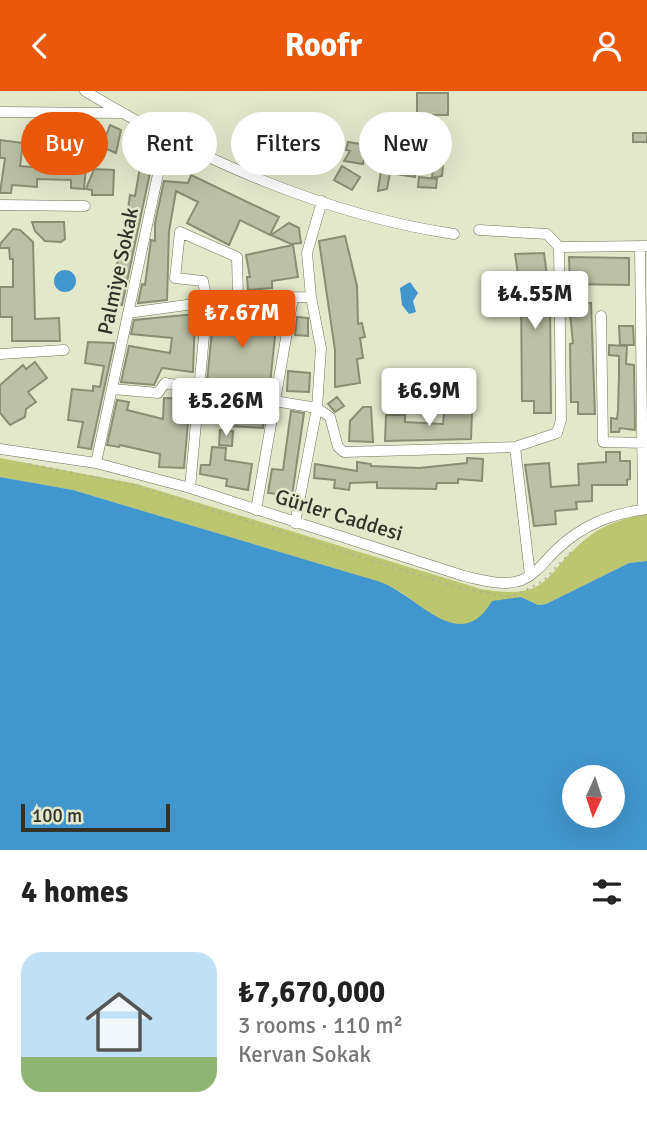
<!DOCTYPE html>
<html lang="en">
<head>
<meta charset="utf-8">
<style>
  :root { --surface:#fff; --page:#f6f6f6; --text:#222; --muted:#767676; --line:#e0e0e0; --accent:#ea580c }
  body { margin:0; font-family:Signika,sans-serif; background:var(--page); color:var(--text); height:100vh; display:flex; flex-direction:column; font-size:26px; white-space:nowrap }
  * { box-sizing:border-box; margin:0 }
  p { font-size:23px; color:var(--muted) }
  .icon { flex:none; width:38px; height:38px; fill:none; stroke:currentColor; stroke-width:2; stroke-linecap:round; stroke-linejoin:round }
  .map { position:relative; height:759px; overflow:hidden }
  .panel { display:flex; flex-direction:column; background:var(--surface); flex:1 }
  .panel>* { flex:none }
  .banner { position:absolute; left:21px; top:21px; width:606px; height:63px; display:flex; gap:14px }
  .needle { width:46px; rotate:183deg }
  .fabs { position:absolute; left:562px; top:674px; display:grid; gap:14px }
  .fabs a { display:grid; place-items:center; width:63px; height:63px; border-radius:50%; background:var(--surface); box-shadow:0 7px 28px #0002; font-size:35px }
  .scale { position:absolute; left:21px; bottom:18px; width:149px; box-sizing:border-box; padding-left:7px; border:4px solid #313328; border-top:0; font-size:19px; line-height:24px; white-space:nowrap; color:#313328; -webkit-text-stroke:5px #e3e8cb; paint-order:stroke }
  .price { position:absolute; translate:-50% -60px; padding:0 16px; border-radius:7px; background:#fff; color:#222; font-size:23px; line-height:46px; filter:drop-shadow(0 2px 4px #0008) }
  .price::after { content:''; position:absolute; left:50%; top:42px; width:21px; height:16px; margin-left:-10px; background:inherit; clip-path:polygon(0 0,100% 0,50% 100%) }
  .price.active { background:var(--accent); color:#fff }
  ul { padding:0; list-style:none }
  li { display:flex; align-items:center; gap:21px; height:175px; padding:0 21px }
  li+li { border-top:2px solid var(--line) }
  li span { display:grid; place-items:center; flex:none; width:196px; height:140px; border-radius:21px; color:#555 }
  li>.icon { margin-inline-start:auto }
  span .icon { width:84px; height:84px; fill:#fffc; stroke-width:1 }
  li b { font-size:30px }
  h2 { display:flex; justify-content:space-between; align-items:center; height:84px; padding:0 21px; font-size:30px }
  .pill { padding:0 24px; border-radius:32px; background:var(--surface); box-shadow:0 7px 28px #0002; font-size:24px; line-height:63px }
  .pill.active { background:var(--accent); color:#fff }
  header { display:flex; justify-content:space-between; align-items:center; height:91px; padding:0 21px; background:var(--accent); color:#fff; font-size:32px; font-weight:700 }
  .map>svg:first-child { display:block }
  .green { fill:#bcc66e }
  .water { fill:#4296ce; fill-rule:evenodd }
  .building { fill:#bcc0a5; stroke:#8a8e74; stroke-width:2 }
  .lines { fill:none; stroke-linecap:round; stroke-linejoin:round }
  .minor-casing { stroke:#6f7259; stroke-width:11 }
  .path { stroke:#adb19a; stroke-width:2; stroke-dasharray:2 5; stroke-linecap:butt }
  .minor { stroke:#fff; stroke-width:10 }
  .labels { text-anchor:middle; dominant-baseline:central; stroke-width:5; stroke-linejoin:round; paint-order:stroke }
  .street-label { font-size:21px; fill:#313328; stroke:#e3e8cb }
</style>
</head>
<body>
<header><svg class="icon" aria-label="back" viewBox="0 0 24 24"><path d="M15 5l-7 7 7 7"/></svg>Roofr<svg class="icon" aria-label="person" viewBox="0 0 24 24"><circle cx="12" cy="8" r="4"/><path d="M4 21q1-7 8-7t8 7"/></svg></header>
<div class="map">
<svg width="647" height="759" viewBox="0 0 647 759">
  <rect width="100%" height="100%" fill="#e3e8cb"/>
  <path class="green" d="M0 367 137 393 481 498C555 511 543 479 591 444 605 433 629 426 647 423V470L629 472 546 513 538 514 521 506C509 511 472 534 462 534 435 535 413 505 389 495 376 489 361 486 347 481L73 399 0 386Z"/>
  <path class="water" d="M54 190a11 11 0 1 1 22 0a11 11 0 1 1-22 0Z
    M410 191 418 202 413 210 416 221 409 223 402 214 400 197Z
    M0 386 73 399 347 481C362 486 380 489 393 497 427 516 463 560 492 510L521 506 538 514 546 513 629 472 647 470V759H0ZM574 686H612V724H574Z"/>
  <path class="building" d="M417 2H448V24H417Z
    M110 34 121 39 116 62 102 56Z
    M27 35 89 38 87 62 69 61 68 76 86 77 84 98 71 97V89L37 88V96L12 94 11 102H0L5 67H0V49L23 52 20 75 44 77V61L25 59Z
    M399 40 419 42 415 86 390 82 387 98 378 100 382 72 396 74Z
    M436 42 446 43 442 85 432 87Z
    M633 42H647V51H633Z
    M144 45 157 49 152 75 141 71Z
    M348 51 367 54 363 73 344 70 350 60 346 59Z
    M342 75 360 86 352 99 334 89Z
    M140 76 151 77 122 214 110 212 113 196 122 198 124 183 115 181 125 143 128 144 131 119 128 118 130 104 135 105Z
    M94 78 114 79 113 104H92V99L86 98Z
    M191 84 279 126 270 144 240 129 229 154 187 132 198 111 176 100 169 140 167 209 138 212 142 193 145 194 151 149 155 150V132L164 90 188 92Z
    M419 86 437 88 436 97 418 96Z
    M32 131H64L65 148 61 151 45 150 35 140Z
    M289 132 299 137 301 152 291 153 271 144Z
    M13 138 20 139 33 151 35 228 59 227 60 250H12V226H0V196H13V168H10L9 157H0V153Z
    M345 145 357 195 358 233 362 232 365 246 360 247 363 267 357 268 360 292 335 296V259L319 150Z
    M293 154 298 186 272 190V197L248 199 247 186H250L246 164Z
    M544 162 550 208 551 322H534V310H522L521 203 515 163Z
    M569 166 629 167V194L570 193Z
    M569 212H591L595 323H578V311H571L570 253 573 252Z
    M214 219 281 226 280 236H276L269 302 207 291Z
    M195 223 193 281 162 277 154 294 121 291 129 255 170 262 172 247 131 243 134 229Z
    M297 226 308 227V245L295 244Z
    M619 235H633L634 254H620Z
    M88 251 114 252 91 358 78 356 83 331 68 329 72 298 93 300V295L100 296 104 275 85 272Z
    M609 254 627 255 626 273 634 274 635 339 620 337 619 341H611V327L617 328 618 319 619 284V265L609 264Z
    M35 271 47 287 28 301 36 311 26 318 25 326 10 334 0 322V294L23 274 26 278Z
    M288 280 310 282 309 301 287 300Z
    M337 306 344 315 335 321 328 313Z
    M164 307 190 308 184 377 159 376 160 363 120 354 119 356 107 354 117 309 129 311 127 319 163 328Z
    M231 314 266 316 263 337 229 335Z
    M363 316H371L373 351 349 350 350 330Z
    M291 320 304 322 292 405 268 402 272 378 283 379Z
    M472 321 471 348 385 350 386 324H405V331L443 333 444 322Z
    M220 339 233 340 232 355 219 354Z
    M212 356 226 357 225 369 252 373 248 399 226 395 227 388 200 383 201 374H210Z
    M606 361H620V370H630V388L627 389V394H592V410L576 411 577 418 555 420 556 433 534 435 525 374 549 372 551 396 579 394 578 373 606 371Z
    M467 367 483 368 482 390 458 388V392H437L436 398 377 397V391L350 392 349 399 334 397 335 389 314 387 315 373 357 380V371L371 373V375L419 377 467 372Z"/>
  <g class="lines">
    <g class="minor-casing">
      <path id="minor" d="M85 0C196 67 325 124 454 143
        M0 21 122 22
        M0 114 85 115
        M479 139 547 143 559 156 647 155
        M640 155 643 418
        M128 222 238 207 311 206
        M601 225 603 351 647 352
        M0 263 64 259
        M113 298 158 302 165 292 317 317 330 326 338 356 344 361 515 356 557 342 561 329 559 156
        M515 356 530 484
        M0 358 96 372 190 397 464 485C482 489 503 496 522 489 536 483 545 470 555 460 582 434 610 423 647 418
        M96 372 166 46
        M190 397 207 212 203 190 175 187 180 141 237 166 238 207
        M256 419 293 207
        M295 432 317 317 321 257 311 206 307 162 322 110"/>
    </g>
    <path class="path" d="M29 373 133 394 453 495 507 506 516 504 543 490 572 460"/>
    <use href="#minor" class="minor"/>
  </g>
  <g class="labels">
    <g class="street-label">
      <text transform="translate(118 180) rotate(-78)">Palmiye Sokak</text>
      <text transform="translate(339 424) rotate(17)">Gürler Caddesi</text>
    </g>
  </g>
</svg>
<div class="fabs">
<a><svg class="needle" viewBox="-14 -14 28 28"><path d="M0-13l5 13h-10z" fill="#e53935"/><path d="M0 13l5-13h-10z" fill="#767676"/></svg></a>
</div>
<div class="scale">100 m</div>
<b class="price" style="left:535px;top:240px">₺4.55M</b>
<b class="price active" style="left:242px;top:259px">₺7.67M</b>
<b class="price" style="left:429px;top:337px">₺6.9M</b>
<b class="price" style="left:226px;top:347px">₺5.26M</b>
<div class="banner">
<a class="pill active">Buy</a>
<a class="pill">Rent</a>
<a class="pill">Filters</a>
<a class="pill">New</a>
</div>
</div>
<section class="panel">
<h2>4 homes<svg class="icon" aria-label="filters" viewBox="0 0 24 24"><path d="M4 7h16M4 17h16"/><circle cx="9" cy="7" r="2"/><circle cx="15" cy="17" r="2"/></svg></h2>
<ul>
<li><span style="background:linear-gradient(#bfe0f5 75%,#8fb573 0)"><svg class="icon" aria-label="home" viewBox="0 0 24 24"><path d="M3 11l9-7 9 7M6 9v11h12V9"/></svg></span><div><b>₺7,670,000</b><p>3 rooms · 110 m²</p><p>Kervan Sokak</p></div></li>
</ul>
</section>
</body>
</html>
